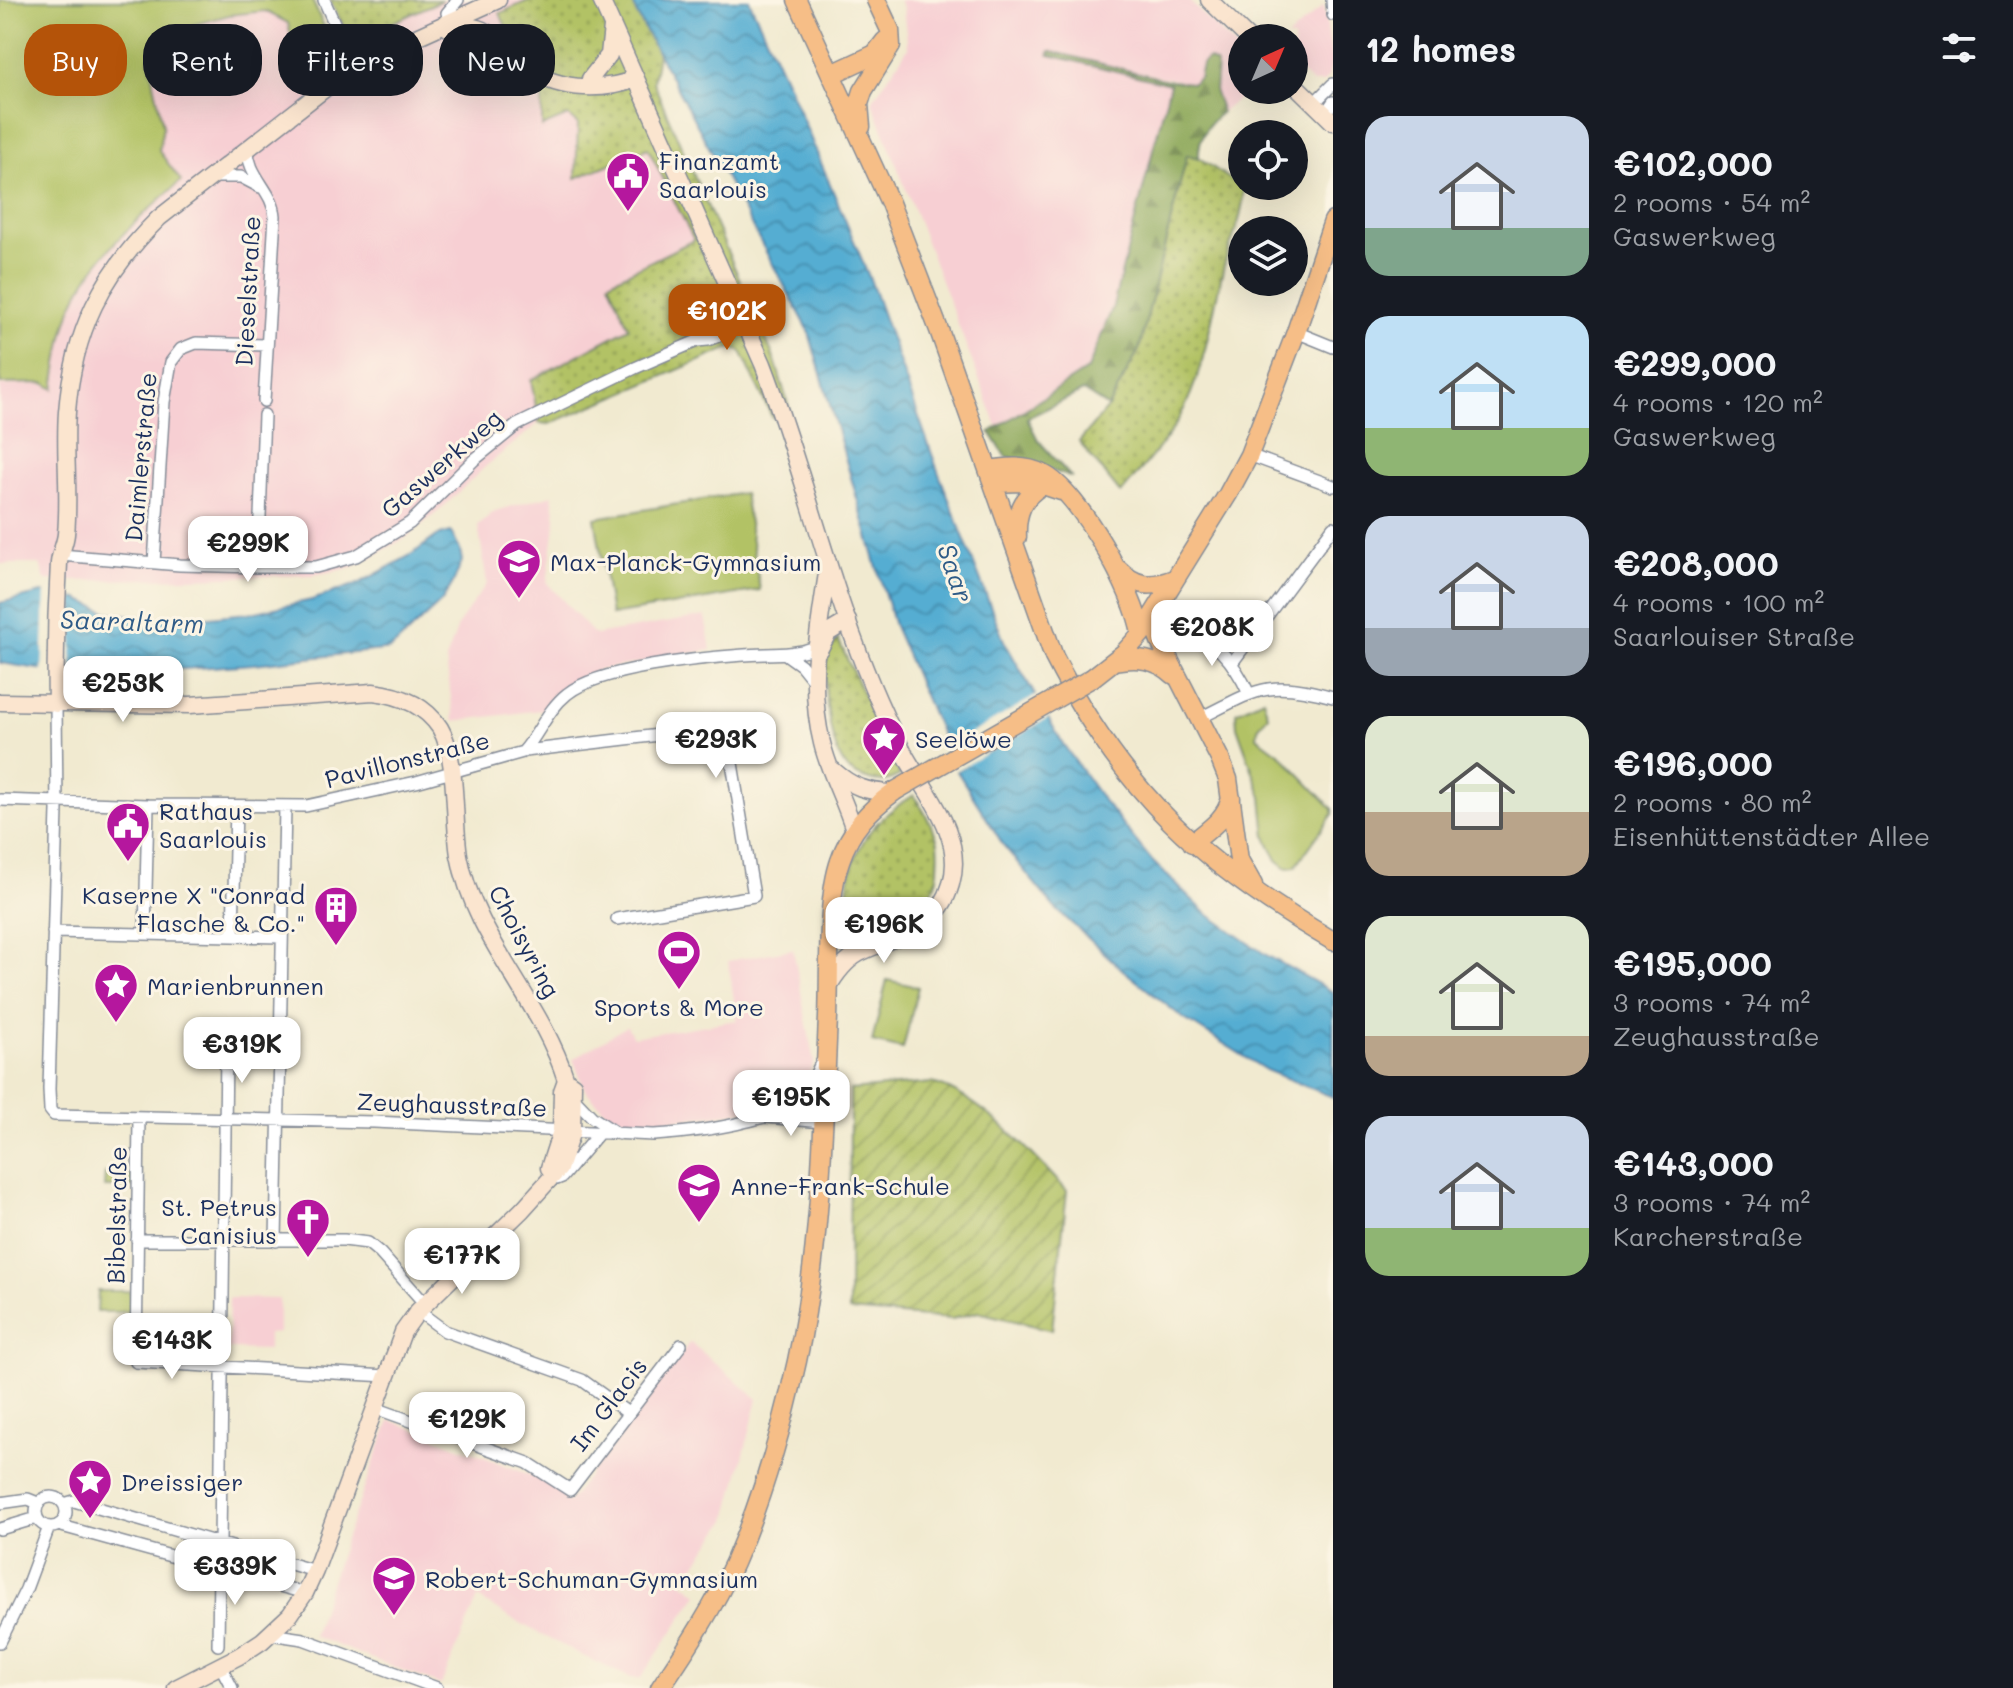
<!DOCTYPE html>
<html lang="en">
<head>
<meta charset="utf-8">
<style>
  :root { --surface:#171b24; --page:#20242c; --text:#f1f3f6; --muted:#9ea1a6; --accent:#b45309 }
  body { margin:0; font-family:Mali,sans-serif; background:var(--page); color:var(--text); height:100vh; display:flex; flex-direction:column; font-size:30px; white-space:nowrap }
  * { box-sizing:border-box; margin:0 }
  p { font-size:26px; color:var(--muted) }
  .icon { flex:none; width:44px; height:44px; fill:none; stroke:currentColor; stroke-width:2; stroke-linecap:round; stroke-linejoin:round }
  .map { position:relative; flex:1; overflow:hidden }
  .sheet { display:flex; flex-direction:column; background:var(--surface); width:680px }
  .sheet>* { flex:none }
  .top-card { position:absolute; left:24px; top:24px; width:760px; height:72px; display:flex; gap:16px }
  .needle { width:52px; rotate:44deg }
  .fabs { position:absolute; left:1228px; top:24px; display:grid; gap:16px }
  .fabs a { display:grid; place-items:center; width:80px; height:80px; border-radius:50%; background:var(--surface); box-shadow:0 8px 32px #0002; font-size:40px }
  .price { position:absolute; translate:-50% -68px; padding:0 18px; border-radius:16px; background:#fff; color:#222; font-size:26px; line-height:52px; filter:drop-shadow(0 2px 4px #0008) }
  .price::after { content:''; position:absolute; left:50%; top:48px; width:24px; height:18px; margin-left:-12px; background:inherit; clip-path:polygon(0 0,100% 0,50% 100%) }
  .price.active { background:var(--accent); color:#fff }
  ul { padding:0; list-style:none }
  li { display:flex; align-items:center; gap:24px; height:200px; padding:0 32px }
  li span { display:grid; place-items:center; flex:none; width:224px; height:160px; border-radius:24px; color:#555 }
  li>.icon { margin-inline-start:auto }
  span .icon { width:96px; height:96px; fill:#fffc; stroke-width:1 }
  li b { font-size:34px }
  h2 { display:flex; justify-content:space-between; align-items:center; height:96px; padding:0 32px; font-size:34px }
  .tag { padding:0 28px; border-radius:32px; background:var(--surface); box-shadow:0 8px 32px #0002; font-size:28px; line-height:72px }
  .tag.active { background:var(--accent); color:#fff }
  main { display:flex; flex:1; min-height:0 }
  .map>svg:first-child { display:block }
  .built { fill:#f7cfd3 }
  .grass { fill:url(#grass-dots); stroke:#667862; stroke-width:2 }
  .forest { fill:url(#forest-firs); stroke:#546c5c; stroke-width:2 }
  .park { fill:#b2c265; stroke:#667862; stroke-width:2 }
  .garden { fill:url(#garden-furrows); stroke:#667862; stroke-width:2 }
  .water { fill:url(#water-waves); stroke:#386e98; stroke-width:2 }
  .pier { fill:#f1ead0 }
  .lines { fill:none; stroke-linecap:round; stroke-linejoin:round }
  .street-casing { stroke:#868c97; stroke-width:14 }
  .secondary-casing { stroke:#868c97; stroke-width:19 }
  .primary-casing { stroke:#868c97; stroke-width:21 }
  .street { stroke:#fff; stroke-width:11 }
  .secondary { stroke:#fbe5cf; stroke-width:16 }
  .primary { stroke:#f6be87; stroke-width:18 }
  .primary-bridge-casing { stroke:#868c97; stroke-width:21; stroke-linecap:butt }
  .primary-bridge { stroke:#f6be87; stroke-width:18 }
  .labels { text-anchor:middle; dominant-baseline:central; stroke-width:6; stroke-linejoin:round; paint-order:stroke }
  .poi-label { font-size:24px; fill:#1b2f5e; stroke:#fcf5e5; text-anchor:start }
  .street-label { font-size:24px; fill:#1b2f5e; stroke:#fcf5e5 }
  .water-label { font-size:26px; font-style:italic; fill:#2f5b87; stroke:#fcf5e5 }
</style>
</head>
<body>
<main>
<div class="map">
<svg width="1333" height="1688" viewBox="0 0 1333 1688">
  <defs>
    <pattern id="grass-dots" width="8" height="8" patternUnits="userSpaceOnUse" patternTransform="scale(2)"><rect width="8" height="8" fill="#b2c265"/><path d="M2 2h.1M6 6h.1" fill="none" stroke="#909e56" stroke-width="1.8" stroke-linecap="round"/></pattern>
    <pattern id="forest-firs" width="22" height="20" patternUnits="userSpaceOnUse" patternTransform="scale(2)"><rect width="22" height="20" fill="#8da85a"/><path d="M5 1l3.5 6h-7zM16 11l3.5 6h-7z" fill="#72894e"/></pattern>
    <pattern id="garden-furrows" width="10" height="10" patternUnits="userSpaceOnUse" patternTransform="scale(2)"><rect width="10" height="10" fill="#b2c265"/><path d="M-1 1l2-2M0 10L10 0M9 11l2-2" fill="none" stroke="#909e56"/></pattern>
    <pattern id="water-waves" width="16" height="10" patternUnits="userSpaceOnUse" patternTransform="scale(2)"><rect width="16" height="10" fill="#54add2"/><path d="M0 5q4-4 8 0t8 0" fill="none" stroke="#458dae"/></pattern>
  </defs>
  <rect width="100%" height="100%" fill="#fcf5e5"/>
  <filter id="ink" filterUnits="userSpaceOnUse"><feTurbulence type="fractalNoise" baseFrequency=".0125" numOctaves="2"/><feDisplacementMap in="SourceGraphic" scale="16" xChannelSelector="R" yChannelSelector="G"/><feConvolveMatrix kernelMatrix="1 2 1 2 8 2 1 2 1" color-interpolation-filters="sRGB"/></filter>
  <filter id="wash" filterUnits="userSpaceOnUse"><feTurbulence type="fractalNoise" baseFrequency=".006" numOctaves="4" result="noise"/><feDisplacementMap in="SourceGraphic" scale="32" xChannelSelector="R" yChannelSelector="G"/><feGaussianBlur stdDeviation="1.8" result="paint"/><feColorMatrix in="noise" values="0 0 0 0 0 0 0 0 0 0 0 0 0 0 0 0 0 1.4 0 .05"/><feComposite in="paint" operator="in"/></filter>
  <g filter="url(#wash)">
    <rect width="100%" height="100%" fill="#f1ead0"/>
    <path class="built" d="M442 0H530L500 14 507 33 534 59 547 65 542 89V126L568 116 578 124 576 178 648 148 694 240 609 282 629 328 532 380 539 423 486 466 439 511 404 539 351 568 313 575 70 581 45 580 40 564H0V386L42 384 54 389 61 342 77 295 102 258 131 225 181 181 159 151 163 126 149 58 193 25 229 15 265 11 288 24 295 55 339 22 359 38Z
      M899 0H1188L1242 53V90H1249L1222 112 1215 93 1217 64H1202L1199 78 1192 83 1049 54 1170 83 1113 306 1087 369 997 426 872 101 908 48 903 9Z
      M1324 5 1332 63 1328 77 1323 83H1312L1294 65V38H1287Z
      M552 495 556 518 547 583 595 635 705 616 711 650 599 670 565 685 541 710 454 721 446 660 459 623 487 583 478 525 495 511Z
      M793 949 814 1062 808 1077 795 1096 785 1092 784 1105 777 1108 635 1124 606 1112 585 1090 573 1059 627 1026 633 1037 737 1020 728 961Z
      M229 1298 279 1299V1333L268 1334V1350L228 1349Z
      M690 1342 758 1399 727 1520 683 1582 698 1594 640 1679 631 1678 587 1658 508 1617 478 1598 441 1685 313 1636 344 1542 390 1420 538 1478 563 1493 568 1503Z"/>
    <path class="grass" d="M330 0H442L359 38 349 37Z
      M530 0H633L636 13 658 54 653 82 775 360 790 411 772 417 741 351 730 348 549 424 539 423 531 380 629 328 609 282 694 240 648 148 576 178 578 124 568 116 542 127V89L547 65C524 54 509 37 500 13Z
      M1187 154 1199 158 1243 188C1245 217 1231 238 1224 266 1211 316 1205 374 1178 420 1163 446 1140 470 1121 494L1079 442 1108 407 1139 350Z
      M838 639 900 775C887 782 878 784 864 778 859 776 852 773 848 769 830 753 822 684 826 660 827 652 833 645 838 639Z
      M914 795C923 810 932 823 937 839 940 849 938 860 938 870 933 915 893 926 855 916 845 904 846 889 850 875 860 835 879 816 914 795Z"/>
    <path class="forest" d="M1050 51 1171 81 1192 83 1199 78 1202 64 1208 59 1217 64 1215 93 1222 112C1206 125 1198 138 1199 158L1187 155 1139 350 1108 407 1083 391 1027 418 1038 440 1071 477 1005 456 990 432 1088 369 1113 306 1170 84 1049 55Z"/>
    <path class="park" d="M0 0H312L326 31 295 55 288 23 265 11 229 15 193 25 149 58 163 126 159 151 181 181C143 215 102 248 78 294 63 323 59 357 54 389L44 383 0 384Z
      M744 493 760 590 611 615 595 518Z
      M1263 699 1268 715 1258 728 1257 737 1280 754 1333 809V814L1295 867 1287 868 1277 860 1266 837 1262 797 1237 727 1236 712Z
      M887 980 918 987 903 1049 872 1042Z
      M105 1173H133V1187H104Z
      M98 1291H130V1312H97Z"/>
    <path class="garden" d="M932 1083C978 1094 1035 1156 1067 1191L1052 1330 978 1312 952 1319 849 1311 850 1090Z"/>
    <path class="water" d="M633 0H749L789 87 870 279 939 474 1004 641 1063 744 1101 798 1152 861 1206 913 1266 955 1333 992V1097L1266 1070 1183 1018 1123 970 1054 907 1004 846 957 771 894 626 808 329 636 13Z
      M451 532 460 550 462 561 454 581 442 601 391 649 253 664 83 676 0 663V603L42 593 78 599 107 612 173 621 256 612 312 600 360 583 411 555 437 536Z"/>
    <path class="pier" d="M45 590 73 594 72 678 42 674Z
      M1039 694 1052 716 954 772 944 749Z"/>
  </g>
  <g filter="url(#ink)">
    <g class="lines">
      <g class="street-casing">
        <path id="street" d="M324 0 339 34
          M1332 0 1333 15
          M447 13 458 0
          M1314 103 1333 84
          M1325 114 1333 102
          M248 147C246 175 273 190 275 216L264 401
          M212 177H241L260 187
          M714 327 723 314 731 292
          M1296 332 1333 347
          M697 341 702 333 743 315
          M1249 455 1333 486
          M60 555 180 565 258 567H316L356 556 410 523 474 460 517 425 635 368 697 341 708 340 747 325
          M154 563 164 402 171 362 181 349 196 343 266 345
          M258 567 264 415
          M1184 630C1215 638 1236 665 1249 694
          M787 655 801 665 813 680
          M1232 663 1333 527
          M56 704 57 810 49 1089 50 1110 54 1115 374 1122 654 1135C682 1133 709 1130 736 1124 766 1117 793 1108 823 1107
          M1200 718C1258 689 1268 679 1333 697
          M525 751 726 727 754 896 617 919
          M0 800 148 805 306 806 416 782 523 752C539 734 547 710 567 694 598 668 702 658 744 655 769 653 792 656 816 647
          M53 932 281 937
          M145 934 148 805
          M233 936 236 806
          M573 1097 592 1117 618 1134
          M786 1110 812 1082 821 1063
          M139 1117 136 1362 387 1376
          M765 1117 823 1122
          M557 1179 562 1177 599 1133
          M137 1240H344L368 1243 380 1253 425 1304
          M276 1241 285 807
          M418 1311 445 1331 582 1380 628 1413
          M375 1408 528 1463 570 1490 681 1345
          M36 1512a15 15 0 1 1 30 0a15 15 0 1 1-30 0Z
          M0 1503 28 1499 38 1503
          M64 1504 74 1501 315 1571
          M58 1525 305 1593
          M0 1529 37 1518
          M220 1544 226 1050 282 1051
          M270 1634 303 1639 437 1688
          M0 1642 26 1589 49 1527
          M218 1645 219 1569
          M220 1665 232 1688"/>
      </g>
      <g class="secondary-casing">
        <path id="secondary" d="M601 0 763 364C813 494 839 634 906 757 927 794 965 837 951 884 938 930 900 934 864 951 849 957 838 971 830 984
          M1209 0 1248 38
          M448 28C490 19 494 43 522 65 554 90 599 93 636 79
          M590 79 609 55 612 27
          M1294 84 1333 122
          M828 567C819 627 807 683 822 743 829 773 845 800 854 830
          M819 650 828 633 848 621
          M0 702 190 705 373 692C399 695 425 705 440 728 458 758 453 819 459 855 474 938 541 1000 566 1080L573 1085 572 1131 559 1169 522 1210 418 1311 403 1332 315 1571 305 1593 290 1615 262 1641 239 1656 176 1688
          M56 704C55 657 56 610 59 563 60 553 65 544 66 534 70 493 64 452 67 412 73 332 102 274 159 218L336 80 394 47 498 0
          M833 770C852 787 867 792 892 793
          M833 912C853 931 879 934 906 931
          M549 1168 561 1131 562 1091 566 1080"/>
      </g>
      <g class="primary-casing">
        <path id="primary" d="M797 0 890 203 939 330 1054 657C1123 793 1203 865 1333 941
          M832 74 875 54 885 41
          M861 127 859 104 863 91 891 46 890 30 876 0
          M989 470C1007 467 1025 465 1043 474 1079 491 1136 595 1141 634
          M993 483 1022 482 1043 485
          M1017 537C1016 513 1022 497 1043 485L1061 491
          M1118 569C1136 587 1151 588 1174 579
          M1151 618 1162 646 1220 759 1228 779 1239 860 1253 885
          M1114 661C1137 657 1156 658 1174 675
          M1092 678 1124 653 1141 634 1228 494 1249 455 1296 332 1333 221
          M1192 843C1208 830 1226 819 1231 798
          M660 1688C687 1648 714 1607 734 1563 762 1500 782 1429 797 1361 821 1249 823 1131 828 1017 830 973 826 901 840 861 850 830 869 810 895 791"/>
      </g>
      <use href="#street" class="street"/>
      <use href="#secondary" class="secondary"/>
      <use href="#primary" class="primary"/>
      <g class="primary-bridge-casing">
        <path id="primary-bridge" d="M895 791 1092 678"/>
      </g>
      <use href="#primary-bridge" class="primary-bridge"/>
    </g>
  </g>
  <defs>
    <g id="civic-pin" transform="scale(2.3)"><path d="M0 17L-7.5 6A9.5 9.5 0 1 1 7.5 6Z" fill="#b5179e" stroke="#fcf5e5"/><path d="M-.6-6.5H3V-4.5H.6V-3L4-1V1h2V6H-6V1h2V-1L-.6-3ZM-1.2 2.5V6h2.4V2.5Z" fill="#fff"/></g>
    <g id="school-pin" transform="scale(2.3)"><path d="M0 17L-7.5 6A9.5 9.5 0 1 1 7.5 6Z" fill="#b5179e" stroke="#fcf5e5"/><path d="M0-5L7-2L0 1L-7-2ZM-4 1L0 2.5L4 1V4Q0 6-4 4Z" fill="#fff"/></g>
    <g id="sight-pin" transform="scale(2.3)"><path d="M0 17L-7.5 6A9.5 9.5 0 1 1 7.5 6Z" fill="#b5179e" stroke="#fcf5e5"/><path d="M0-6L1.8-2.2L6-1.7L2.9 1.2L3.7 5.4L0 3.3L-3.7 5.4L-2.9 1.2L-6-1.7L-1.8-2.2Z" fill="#fff"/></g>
    <g id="building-pin" transform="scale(2.3)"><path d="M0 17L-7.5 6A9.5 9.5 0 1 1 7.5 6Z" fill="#b5179e" stroke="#fcf5e5"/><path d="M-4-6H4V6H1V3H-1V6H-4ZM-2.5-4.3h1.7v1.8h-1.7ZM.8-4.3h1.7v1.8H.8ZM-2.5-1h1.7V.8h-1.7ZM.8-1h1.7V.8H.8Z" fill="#fff"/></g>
    <g id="stadium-pin" transform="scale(2.3)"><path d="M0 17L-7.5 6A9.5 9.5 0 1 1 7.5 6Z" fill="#b5179e" stroke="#fcf5e5"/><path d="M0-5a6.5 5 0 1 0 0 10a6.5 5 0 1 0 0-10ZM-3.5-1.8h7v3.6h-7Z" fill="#fff"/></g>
    <g id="church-pin" transform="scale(2.3)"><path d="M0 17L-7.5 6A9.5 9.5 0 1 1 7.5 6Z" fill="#b5179e" stroke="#fcf5e5"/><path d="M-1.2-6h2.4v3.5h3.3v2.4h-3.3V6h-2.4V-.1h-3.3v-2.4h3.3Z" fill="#fff"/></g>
  </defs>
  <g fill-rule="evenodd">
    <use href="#civic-pin" x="628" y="174"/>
    <use href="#school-pin" x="519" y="561"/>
    <use href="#sight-pin" x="884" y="738"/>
    <use href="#civic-pin" x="128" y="824"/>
    <use href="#building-pin" x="336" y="908"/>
    <use href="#stadium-pin" x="679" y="952"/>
    <use href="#sight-pin" x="116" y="985"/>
    <use href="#school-pin" x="699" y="1185"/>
    <use href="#church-pin" x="308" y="1220"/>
    <use href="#sight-pin" x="90" y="1481"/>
    <use href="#school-pin" x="394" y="1578"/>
  </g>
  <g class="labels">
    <g class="poi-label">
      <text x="659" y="160">Finanzamt<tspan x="659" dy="28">Saarlouis</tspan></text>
      <text x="550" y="561">Max-Planck-Gymnasium</text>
      <text x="915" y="738">Seelöwe</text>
      <text x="159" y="810">Rathaus<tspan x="159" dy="28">Saarlouis</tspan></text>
      <text x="305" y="894" text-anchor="end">Kaserne X "Conrad<tspan x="305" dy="28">Flasche &amp; Co."</tspan></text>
      <text x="147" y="985">Marienbrunnen</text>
      <text x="679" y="1006" text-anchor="middle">Sports &amp; More</text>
      <text x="730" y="1185">Anne-Frank-Schule</text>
      <text x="277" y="1206" text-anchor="end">St. Petrus<tspan x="277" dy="28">Canisius</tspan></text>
      <text x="121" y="1481">Dreissiger</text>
      <text x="425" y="1578">Robert-Schuman-Gymnasium</text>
    </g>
    <g class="street-label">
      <text transform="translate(247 291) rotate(-87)">Dieselstraße</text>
      <text transform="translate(140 457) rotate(-85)">Daimlerstraße</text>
      <text transform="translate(441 463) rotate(-41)">Gaswerkweg</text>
      <text transform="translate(407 759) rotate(-14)">Pavillonstraße</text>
      <text transform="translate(525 941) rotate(62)">Choisyring</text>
      <text transform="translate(452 1104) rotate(2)">Zeughausstraße</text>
      <text transform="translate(116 1215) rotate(-89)">Bibelstraße</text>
      <text transform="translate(608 1404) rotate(-53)">Im Glacis</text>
    </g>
    <g class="water-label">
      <text transform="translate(956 573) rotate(71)">Saar</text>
      <text transform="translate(132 621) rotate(2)">Saaraltarm</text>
    </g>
  </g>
</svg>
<div class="fabs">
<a><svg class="needle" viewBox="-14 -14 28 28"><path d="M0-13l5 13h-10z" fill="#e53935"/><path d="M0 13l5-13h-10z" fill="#9ea1a6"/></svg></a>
<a><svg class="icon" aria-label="locate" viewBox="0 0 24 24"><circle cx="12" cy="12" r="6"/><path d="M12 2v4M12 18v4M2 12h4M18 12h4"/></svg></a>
<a><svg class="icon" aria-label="layers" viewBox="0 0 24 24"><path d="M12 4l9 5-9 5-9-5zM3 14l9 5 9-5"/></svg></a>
</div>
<b class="price active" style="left:727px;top:352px">€102K</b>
<b class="price" style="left:248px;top:584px">€299K</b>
<b class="price" style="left:1212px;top:668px">€208K</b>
<b class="price" style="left:123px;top:724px">€253K</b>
<b class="price" style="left:716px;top:780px">€293K</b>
<b class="price" style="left:884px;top:965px">€196K</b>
<b class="price" style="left:242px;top:1085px">€319K</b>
<b class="price" style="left:791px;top:1138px">€195K</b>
<b class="price" style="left:462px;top:1296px">€177K</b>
<b class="price" style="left:172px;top:1381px">€143K</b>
<b class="price" style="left:467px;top:1460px">€129K</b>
<b class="price" style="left:235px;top:1607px">€339K</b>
<div class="top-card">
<a class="tag active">Buy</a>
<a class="tag">Rent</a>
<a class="tag">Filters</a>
<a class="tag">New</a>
</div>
</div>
<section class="sheet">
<h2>12 homes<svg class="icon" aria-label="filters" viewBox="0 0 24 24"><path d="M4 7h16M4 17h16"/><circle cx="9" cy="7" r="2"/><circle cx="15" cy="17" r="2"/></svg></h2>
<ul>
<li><span style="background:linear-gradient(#c9d6e8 70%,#7fa58c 0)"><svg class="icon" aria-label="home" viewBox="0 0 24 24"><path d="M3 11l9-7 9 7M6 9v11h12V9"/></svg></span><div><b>€102,000</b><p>2 rooms · 54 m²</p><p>Gaswerkweg</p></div></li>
<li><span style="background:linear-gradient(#bfe0f5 70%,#8fb573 0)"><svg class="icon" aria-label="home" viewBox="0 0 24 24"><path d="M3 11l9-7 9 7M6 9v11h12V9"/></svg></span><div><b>€299,000</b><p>4 rooms · 120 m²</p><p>Gaswerkweg</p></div></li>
<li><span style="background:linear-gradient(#c9d6e8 70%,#9aa5b1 0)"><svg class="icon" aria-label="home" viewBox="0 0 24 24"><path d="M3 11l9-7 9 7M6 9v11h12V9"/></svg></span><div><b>€208,000</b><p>4 rooms · 100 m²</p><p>Saarlouiser Straße</p></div></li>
<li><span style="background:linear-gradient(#dfe7d0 60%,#b9a48a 0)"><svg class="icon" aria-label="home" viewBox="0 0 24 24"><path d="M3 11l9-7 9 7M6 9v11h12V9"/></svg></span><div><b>€196,000</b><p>2 rooms · 80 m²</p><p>Eisenhüttenstädter Allee</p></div></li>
<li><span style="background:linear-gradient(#dfe7d0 75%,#b9a48a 0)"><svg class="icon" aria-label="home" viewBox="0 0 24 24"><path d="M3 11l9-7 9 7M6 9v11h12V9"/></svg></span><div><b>€195,000</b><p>3 rooms · 74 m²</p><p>Zeughausstraße</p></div></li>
<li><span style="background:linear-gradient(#c9d6e8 70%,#8fb573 0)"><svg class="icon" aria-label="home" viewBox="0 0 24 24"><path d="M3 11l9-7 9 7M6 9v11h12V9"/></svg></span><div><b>€143,000</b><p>3 rooms · 74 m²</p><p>Karcherstraße</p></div></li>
</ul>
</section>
</main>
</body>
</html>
